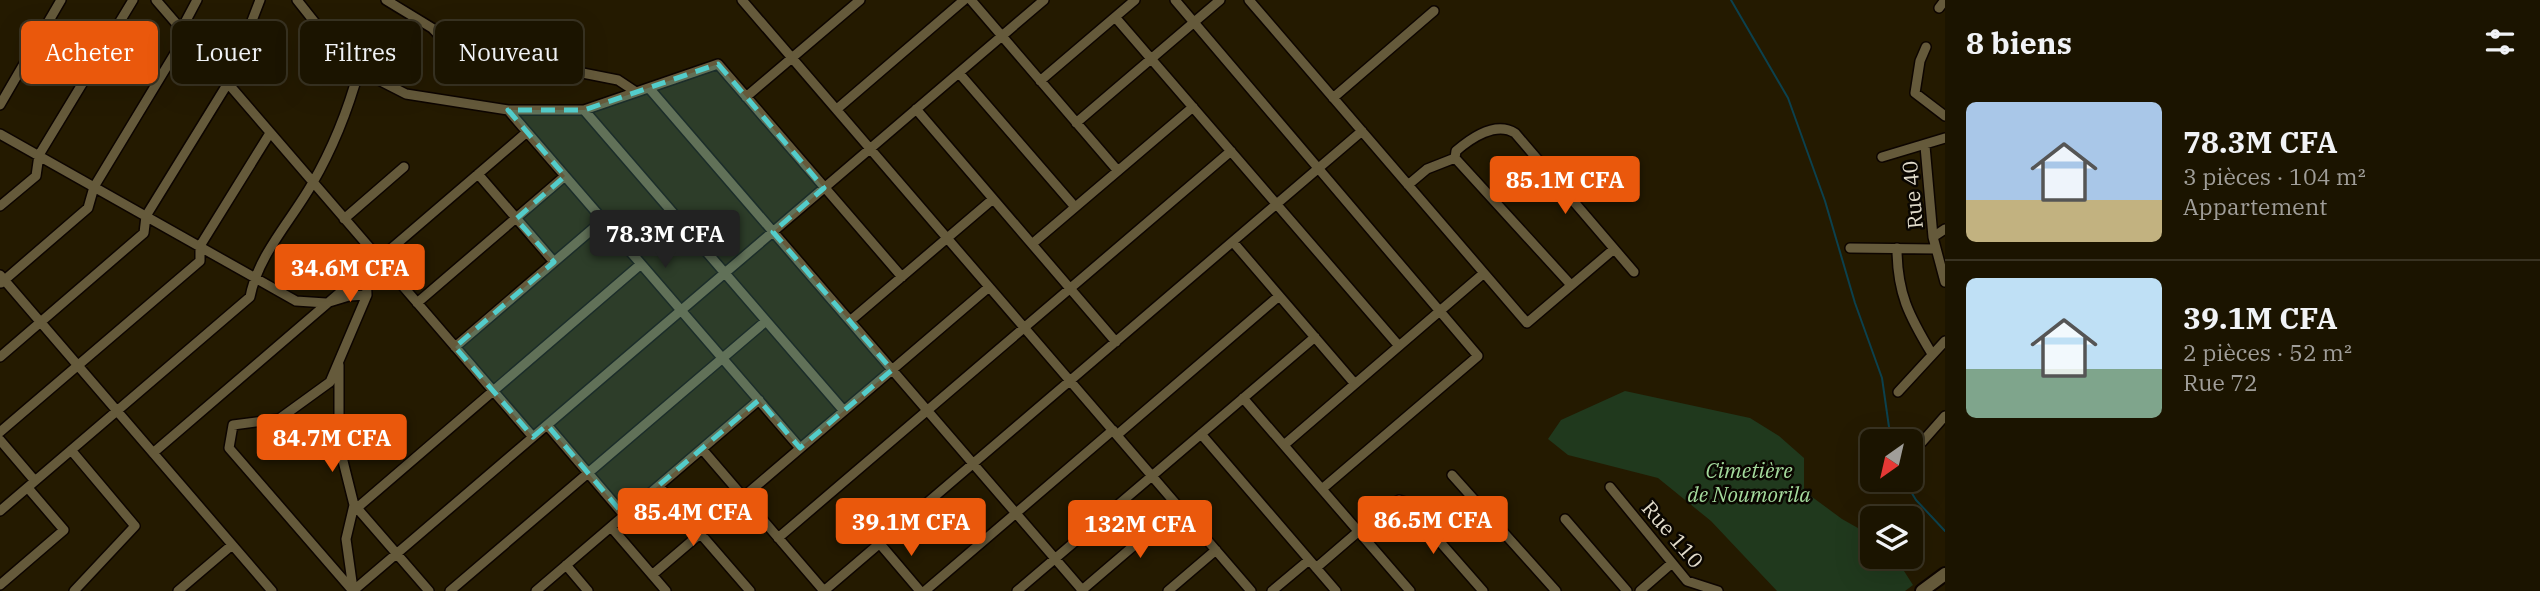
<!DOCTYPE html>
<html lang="fr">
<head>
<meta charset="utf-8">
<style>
  :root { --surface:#1b1400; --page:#241d0a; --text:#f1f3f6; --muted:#a09e99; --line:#393322; --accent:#ea580c }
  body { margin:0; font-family:"IBM Plex Serif",serif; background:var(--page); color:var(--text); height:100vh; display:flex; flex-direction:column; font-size:26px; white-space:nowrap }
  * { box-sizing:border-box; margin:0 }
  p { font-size:23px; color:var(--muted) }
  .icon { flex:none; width:38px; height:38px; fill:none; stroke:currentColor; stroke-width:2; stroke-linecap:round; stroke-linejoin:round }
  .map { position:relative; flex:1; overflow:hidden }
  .panel { display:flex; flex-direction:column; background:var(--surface); width:595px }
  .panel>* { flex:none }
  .top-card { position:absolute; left:21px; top:21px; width:665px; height:63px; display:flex; gap:14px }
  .needle { width:46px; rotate:214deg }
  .controls { position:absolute; left:1860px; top:429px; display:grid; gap:14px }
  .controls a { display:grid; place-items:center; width:63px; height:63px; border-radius:10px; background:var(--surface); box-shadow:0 7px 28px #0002,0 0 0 2px var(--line); font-size:35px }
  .price { position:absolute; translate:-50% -60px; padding:0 16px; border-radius:7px; background:var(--accent); color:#fff; font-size:23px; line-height:46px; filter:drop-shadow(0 2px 4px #0008) }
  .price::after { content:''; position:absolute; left:50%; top:42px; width:21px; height:16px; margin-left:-10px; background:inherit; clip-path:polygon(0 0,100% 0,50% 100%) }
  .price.on { background:#222; color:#fff }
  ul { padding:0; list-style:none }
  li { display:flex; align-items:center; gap:21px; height:175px; padding:0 21px }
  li+li { border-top:2px solid var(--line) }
  li span { display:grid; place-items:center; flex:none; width:196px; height:140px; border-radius:10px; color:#555 }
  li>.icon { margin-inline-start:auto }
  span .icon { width:84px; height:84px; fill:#fffc; stroke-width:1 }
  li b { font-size:30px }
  h2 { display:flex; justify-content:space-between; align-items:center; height:84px; padding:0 21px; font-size:30px }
  .tag { padding:0 24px; border-radius:10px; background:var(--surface); box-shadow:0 7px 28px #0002,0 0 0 2px var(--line); font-size:24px; line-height:63px }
  .tag.on { background:var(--accent); color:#fff }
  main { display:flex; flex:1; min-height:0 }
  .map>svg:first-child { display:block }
  .green { fill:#20391d }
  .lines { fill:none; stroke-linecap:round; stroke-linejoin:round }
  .stream { stroke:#0c414d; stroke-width:2 }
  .street-casing { stroke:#0d0500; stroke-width:12 }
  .secondary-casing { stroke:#0d0500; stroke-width:16 }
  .street { stroke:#655a3b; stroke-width:9 }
  .secondary { stroke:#655a3b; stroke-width:12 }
  .marked { fill:#53cdcb; fill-opacity:0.2; stroke:#53cdcb; stroke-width:5; stroke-dasharray:14 9; stroke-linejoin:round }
  .labels { text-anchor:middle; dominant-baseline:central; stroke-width:5; stroke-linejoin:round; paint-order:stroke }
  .street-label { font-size:21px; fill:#e2dccb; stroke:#0a0600 }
  .park-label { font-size:21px; font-style:italic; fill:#a4da9c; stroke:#0a0600 }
</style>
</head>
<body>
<main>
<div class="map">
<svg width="1945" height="591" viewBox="0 0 1945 591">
  <rect width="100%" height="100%" fill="#241a00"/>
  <path class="green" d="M1625 391 1750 418 1779 436 1804 458V491L1842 519 1872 536V556L1895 557 1913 585 1905 591H1777L1711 521 1658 478 1568 455 1548 439 1561 420Z"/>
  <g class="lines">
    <path class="stream" d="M1731 0 1788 98 1825 201 1855 303 1882 378 1891 441
      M1904 480 1916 500 1945 531"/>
    <g class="street-casing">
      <path id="street" d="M156 0 533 437
        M297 0 340 54 359 70 406 94 508 110H584L718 64 902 277
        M386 0 432 28 457 54 485 74 523 63 542 65 618 80 636 92
        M742 0 1251 591
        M971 0 1118 171
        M1175 0 1478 356 1322 489
        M1249 0 1527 323 1614 249
        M1939 8 1945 0
        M1115 17 1399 346
        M181 30 197 0
        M1926 47 1920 61 1915 93 1945 116
        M959 73 1075 207
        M1040 81 1135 0
        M649 88 1083 591
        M746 97 860 0
        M1333 98 1434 11
        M0 105 61 0
        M837 109 964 0
        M916 109 1116 342
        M508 110 800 448
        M584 110 844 411
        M1076 123 1220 0
        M0 134 296 301 326 303 349 296 367 295
        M1925 146 1933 237 1945 282
        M1882 157 1945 138
        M478 174 554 262
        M1408 185 1427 169 1455 158
        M0 206 36 176 39 155 133 0
        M344 219 404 167
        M1933 237 1945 229
        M1233 242 1355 384
        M1032 244 1193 107
        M1850 248 1936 249
        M1897 248C1897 293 1909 316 1932 354
        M0 275 272 591
        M1 283 88 208 94 187 186 35
        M1571 285 1455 158 1456 151C1471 138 1496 121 1515 133L1634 272
        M417 303 565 176
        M850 321 993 199
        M455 347 603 220
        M0 357 144 233 146 216 228 83 260 0
        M339 365V445L354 505 346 539 353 589
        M1898 392 1945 341
        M1243 398 1410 591
        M547 425 624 515
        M0 432 200 261V246L270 133
        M1201 434 1336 591
        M1117 435 1279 296
        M0 440 35 481
        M1922 442 1945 416
        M1284 445 1484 273
        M702 449 824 591
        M71 450 135 526 74 591
        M153 453 527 132
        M1452 475 1556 591
        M659 486 750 591
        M1610 487 1687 581 1718 591
        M0 511 250 297C258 255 291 221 312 184 333 148 348 110 359 70
        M1565 519 1627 591
        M611 527 666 591
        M778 538 1231 151
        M880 544 920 591
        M566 565 588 591
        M1316 568 1389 505 1399 500 1405 502 1483 591
        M652 575 989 287
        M0 585 64 530 28 488
        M178 591 232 545
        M353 591 1044 0
        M353 591 229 448 233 425 279 419 330 382 367 295 366 271
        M429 591 357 508 641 264
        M450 591 766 321
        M536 591 759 400
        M824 591 1362 131
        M925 591 1113 430
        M1017 591 1315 337
        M1081 591 1179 507
        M1168 591 1216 550
        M1272 591 1309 560
        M1640 591 1672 563"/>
    </g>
    <g class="secondary-casing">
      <path id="secondary" d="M1922 591 1945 574"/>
    </g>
    <use href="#street" class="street"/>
    <use href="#secondary" class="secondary"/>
  </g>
  <path class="marked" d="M718 64 824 188 773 232 892 370 800 448 759 400 624 515 547 425 533 437 455 347 554 262 516 219 565 176 508 110H584Z"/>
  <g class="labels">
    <g class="street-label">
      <text transform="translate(1912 195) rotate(-95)">Rue 40</text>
      <text transform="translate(1673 534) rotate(49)">Rue 110</text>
    </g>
    <g class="park-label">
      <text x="1749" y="470">Cimetière<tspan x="1749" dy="24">de Noumorila</tspan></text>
    </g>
  </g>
</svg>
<div class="controls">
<a><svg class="needle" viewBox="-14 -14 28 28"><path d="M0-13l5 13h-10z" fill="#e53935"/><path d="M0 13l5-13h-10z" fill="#a09e99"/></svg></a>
<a><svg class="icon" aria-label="layers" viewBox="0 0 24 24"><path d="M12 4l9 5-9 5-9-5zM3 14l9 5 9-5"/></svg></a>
</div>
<b class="price" style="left:1565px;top:216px">85.1M CFA</b>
<b class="price on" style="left:665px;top:270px">78.3M CFA</b>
<b class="price" style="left:350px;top:304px">34.6M CFA</b>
<b class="price" style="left:332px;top:474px">84.7M CFA</b>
<b class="price" style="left:693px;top:548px">85.4M CFA</b>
<b class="price" style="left:1433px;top:556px">86.5M CFA</b>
<b class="price" style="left:911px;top:558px">39.1M CFA</b>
<b class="price" style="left:1140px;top:560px">132M CFA</b>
<div class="top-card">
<a class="tag on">Acheter</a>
<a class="tag">Louer</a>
<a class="tag">Filtres</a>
<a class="tag">Nouveau</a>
</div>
</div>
<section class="panel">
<h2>8 biens<svg class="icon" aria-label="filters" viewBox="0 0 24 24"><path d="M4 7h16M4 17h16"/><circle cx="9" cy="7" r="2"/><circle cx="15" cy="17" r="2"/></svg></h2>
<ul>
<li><span style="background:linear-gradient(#a9c7e8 70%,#c2b280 0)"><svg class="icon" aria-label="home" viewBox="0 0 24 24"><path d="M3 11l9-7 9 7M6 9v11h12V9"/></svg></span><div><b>78.3M CFA</b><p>3 pièces · 104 m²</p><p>Appartement</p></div></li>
<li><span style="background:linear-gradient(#bfe0f5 65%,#7fa58c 0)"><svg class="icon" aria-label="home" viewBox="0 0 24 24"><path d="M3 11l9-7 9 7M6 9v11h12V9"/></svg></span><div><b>39.1M CFA</b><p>2 pièces · 52 m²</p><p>Rue 72</p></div></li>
</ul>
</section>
</main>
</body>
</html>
